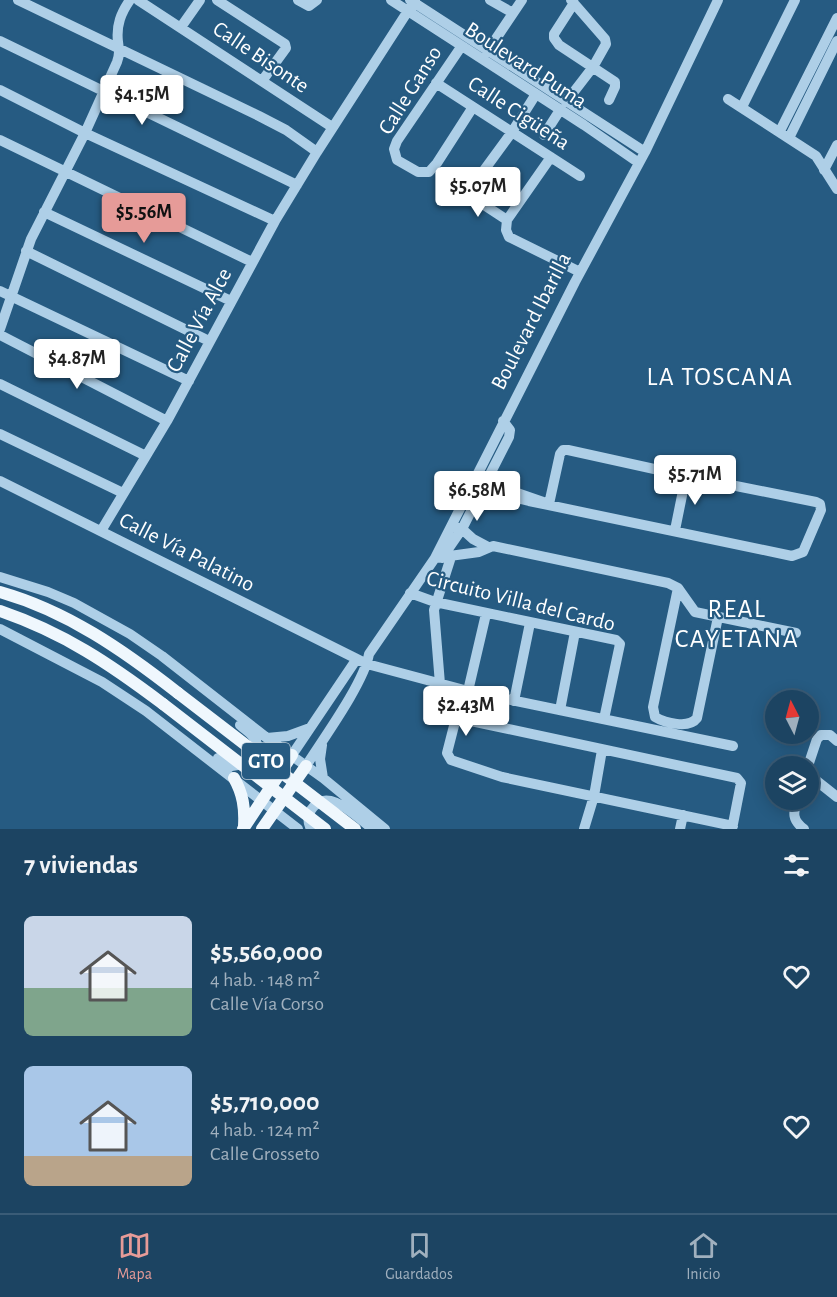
<!DOCTYPE html>
<html lang="es">
<head>
<meta charset="utf-8">
<style>
  :root { --surface:#1c4462; --page:#254b68; --text:#f1f3f6; --muted:#a0b0be; --line:#3a5c77; --accent:#e69b98 }
  body { margin:0; font-family:"Alegreya Sans",sans-serif; background:var(--page); color:var(--text); height:100vh; display:flex; flex-direction:column; font-size:22px; white-space:nowrap }
  * { box-sizing:border-box; margin:0 }
  p { font-size:20px; color:var(--muted) }
  .icon { flex:none; width:33px; height:33px; fill:none; stroke:currentColor; stroke-width:2; stroke-linecap:round; stroke-linejoin:round }
  .map { position:relative; height:829px; overflow:hidden }
  .sheet { display:flex; flex-direction:column; background:var(--surface); flex:1 }
  .sheet>* { flex:none }
  .needle { width:39px; rotate:354deg }
  .buttons { position:absolute; left:765px; top:690px; display:grid; gap:12px }
  .buttons a { display:grid; place-items:center; width:54px; height:54px; border-radius:50%; background:var(--surface); box-shadow:0 3px 15px #0003,0 0 0 2px var(--line); font-size:30px }
  .price { position:absolute; translate:-50% -51px; padding:0 14px; border-radius:6px; background:#fff; color:#222; font-size:20px; line-height:39px; filter:drop-shadow(0 2px 3px #0008) }
  .price::after { content:''; position:absolute; left:50%; top:36px; width:18px; height:14px; margin-left:-9px; background:inherit; clip-path:polygon(0 0,100% 0,50% 100%) }
  .price.on { background:var(--accent); color:#111 }
  ul { padding:0; list-style:none }
  li { display:flex; align-items:center; gap:18px; height:150px; padding:0 24px }
  li span { display:grid; place-items:center; flex:none; width:168px; height:120px; border-radius:9px; color:#555 }
  li>.icon { margin-inline-start:auto }
  span .icon { width:72px; height:72px; fill:#fffc; stroke-width:1 }
  li b { font-size:26px }
  h2 { display:flex; justify-content:space-between; align-items:center; height:72px; padding:0 24px; font-size:26px }
  .menu { display:flex; justify-content:space-around; align-items:center; height:84px; border-top:2px solid var(--line); background:var(--surface); font-size:16px; color:var(--muted) }
  .menu a { display:grid; justify-items:center; gap:3px }
  .menu .on { color:var(--accent) }
  .map>svg:first-child { display:block }
  .lines { fill:none; stroke-linecap:round; stroke-linejoin:round }
  .minor { stroke:#aecfe7; stroke-width:10 }
  .major { stroke:#eff7fd; stroke-width:12 }
  .major-bridge { stroke:#eff7fd; stroke-width:12 }
  .labels { text-anchor:middle; dominant-baseline:central; stroke-width:4.5; stroke-linejoin:round; paint-order:stroke }
  .shield { fill:#265b82; stroke:#beceda; stroke-width:1.5 }
  .shield-label { font-size:21px; font-weight:bold; fill:#fff }
  .street-label { font-size:22px; fill:#fff; stroke:#265b82 }
  .quarter-label { font-size:26px; letter-spacing:1.5px; fill:#fff; stroke:#265b82 }
</style>
</head>
<body>
<div class="map">
<svg width="837" height="829" viewBox="0 0 837 829">
  <rect width="100%" height="100%" fill="#265b82"/>
  <g class="lines">
    <path class="minor" d="M18 0 259 116 286 130 317 152
      M138 0 332 127
      M217 0 285 44 286 48 262 81
      M298 0 309 6 317 0
      M391 0 584 125 639 163
      M410 0 645 152
      M490 0 513 13
      M574 3 554 34V38L559 45 615 82V87L609 100
      M181 27 200 0
      M0 41 297 185
      M461 47 397 141 394 149 397 160 418 172H429L437 163 473 107
      M487 52 522 0
      M436 83 580 176
      M0 90 85 133 275 221
      M728 99 816 156 837 189
      M566 102 593 67 606 44 605 39 571 0
      M742 107 795 0
      M780 131 837 18
      M544 135 560 110
      M789 138 837 41
      M0 140 252 262
      M551 157 507 220 506 230 509 237 580 272
      M824 170 837 145
      M44 212 231 301
      M507 220 475 199 471 194V188L512 132 536 94
      M26 251 209 341
      M0 291 189 381
      M0 329 31 239 85 133 117 62C120 54 119 49 118 42 116 25 121 13 130 0
      M0 335 167 421
      M0 384 146 456
      M0 434 123 493
      M0 481 367 664 468 691 733 746
      M472 487 529 501 792 556 803 552 821 510 820 504 816 502 686 476 568 450H563L560 454 549 504 506 489 477 476
      M455 527 462 529 473 539 488 547
      M675 530 686 476
      M101 531 167 421 275 221 317 152 415 0
      M435 558 479 552 493 546 668 583 678 588 695 612 796 633
      M442 558 462 529 509 437 510 430 503 421
      M0 577 48 592 74 603 130 634 162 656 267 738 323 778 385 829
      M678 588 653 707 655 717C665 723 689 729 697 718L718 617
      M410 593 435 602 616 640 620 644 604 719
      M0 629 102 682 146 711 298 829
      M440 684 434 610 451 557
      M468 691 486 614
      M514 701 530 623
      M560 710 575 632
      M438 714 737 778 741 783 732 829
      M456 718 447 753 451 760 502 777 733 826
      M267 738 288 736 310 728
      M322 745 320 759 323 778
      M292 755 356 660
      M218 758 232 766C245 765 265 753 254 738 251 733 244 729 240 725
      M306 766C323 739 364 683 369 654L435 558 575 282 645 152 718 0
      M808 766 817 739 821 735H830L837 741
      M808 774 837 797
      M797 800C793 813 792 820 804 829
      M311 829C308 823 307 817 311 810 328 784 358 819 373 829
      M584 829 594 796 602 750
      M680 829 683 815"/>
    <path class="major" d="M0 592C67 611 123 650 178 693
      M0 611C64 633 110 664 163 704
      M234 778C243 794 245 808 244 826
      M243 829 292 755
      M262 829 306 766"/>
    <path class="major-bridge" d="M178 693 355 829
      M163 704 325 829"/>
  </g>
  <g class="labels">
    <rect class="shield" x="242" y="743" width="48" height="36" rx="4.5"/>
    <g class="shield-label">
      <text x="266" y="761">GTO</text>
    </g>
    <g class="street-label">
      <text transform="translate(261 57) rotate(34)">Calle Bisonte</text>
      <text transform="translate(526 65) rotate(33)">Boulevard Puma</text>
      <text transform="translate(410 90) rotate(-58)">Calle Ganso</text>
      <text transform="translate(519 113) rotate(33)">Calle Cigüeña</text>
      <text transform="translate(199 320) rotate(-62)">Calle Vía Alce</text>
      <text transform="translate(531 321) rotate(-63)">Boulevard Ibarilla</text>
      <text transform="translate(187 552) rotate(27)">Calle Vía Palatino</text>
      <text transform="translate(521 601) rotate(14)">Circuito Villa del Cardo</text>
    </g>
    <g class="quarter-label">
      <text x="720" y="377">LA TOSCANA</text>
      <text x="737" y="609">REAL<tspan x="737" dy="30">CAYETANA</tspan></text>
    </g>
  </g>
</svg>
<div class="buttons">
<a><svg class="needle" viewBox="-14 -14 28 28"><path d="M0-13l5 13h-10z" fill="#e53935"/><path d="M0 13l5-13h-10z" fill="#a0b0be"/></svg></a>
<a><svg class="icon" aria-label="layers" viewBox="0 0 24 24"><path d="M12 4l9 5-9 5-9-5zM3 14l9 5 9-5"/></svg></a>
</div>
<b class="price" style="left:142px;top:126px">$4.15M</b>
<b class="price" style="left:478px;top:218px">$5.07M</b>
<b class="price on" style="left:144px;top:244px">$5.56M</b>
<b class="price" style="left:77px;top:390px">$4.87M</b>
<b class="price" style="left:695px;top:506px">$5.71M</b>
<b class="price" style="left:477px;top:522px">$6.58M</b>
<b class="price" style="left:466px;top:737px">$2.43M</b>
</div>
<section class="sheet">
<h2>7 viviendas<svg class="icon" aria-label="filters" viewBox="0 0 24 24"><path d="M4 7h16M4 17h16"/><circle cx="9" cy="7" r="2"/><circle cx="15" cy="17" r="2"/></svg></h2>
<ul>
<li><span style="background:linear-gradient(#c9d6e8 60%,#7fa58c 0)"><svg class="icon" aria-label="home" viewBox="0 0 24 24"><path d="M3 11l9-7 9 7M6 9v11h12V9"/></svg></span><div><b>$5,560,000</b><p>4 hab. · 148 m²</p><p>Calle Vía Corso</p></div><svg class="icon" aria-label="heart" viewBox="0 0 24 24"><path d="M12 20l-8-8c-3-5 5-10 8-4 3-6 11-1 8 4z"/></svg></li>
<li><span style="background:linear-gradient(#a9c7e8 75%,#b9a48a 0)"><svg class="icon" aria-label="home" viewBox="0 0 24 24"><path d="M3 11l9-7 9 7M6 9v11h12V9"/></svg></span><div><b>$5,710,000</b><p>4 hab. · 124 m²</p><p>Calle Grosseto</p></div><svg class="icon" aria-label="heart" viewBox="0 0 24 24"><path d="M12 20l-8-8c-3-5 5-10 8-4 3-6 11-1 8 4z"/></svg></li>
</ul>
</section>
<nav class="menu">
<a class="on"><svg class="icon" aria-label="map" viewBox="0 0 24 24"><path d="M3 6l6-2 6 2 6-2v14l-6 2-6-2-6 2zM9 4v14M15 6v14"/></svg>Mapa</a>
<a><svg class="icon" aria-label="saved" viewBox="0 0 24 24"><path d="M7 4h10v16l-5-4-5 4z"/></svg>Guardados</a>
<a><svg class="icon" aria-label="home" viewBox="0 0 24 24"><path d="M3 11l9-7 9 7M6 9v11h12V9"/></svg>Inicio</a>
</nav>
</body>
</html>
